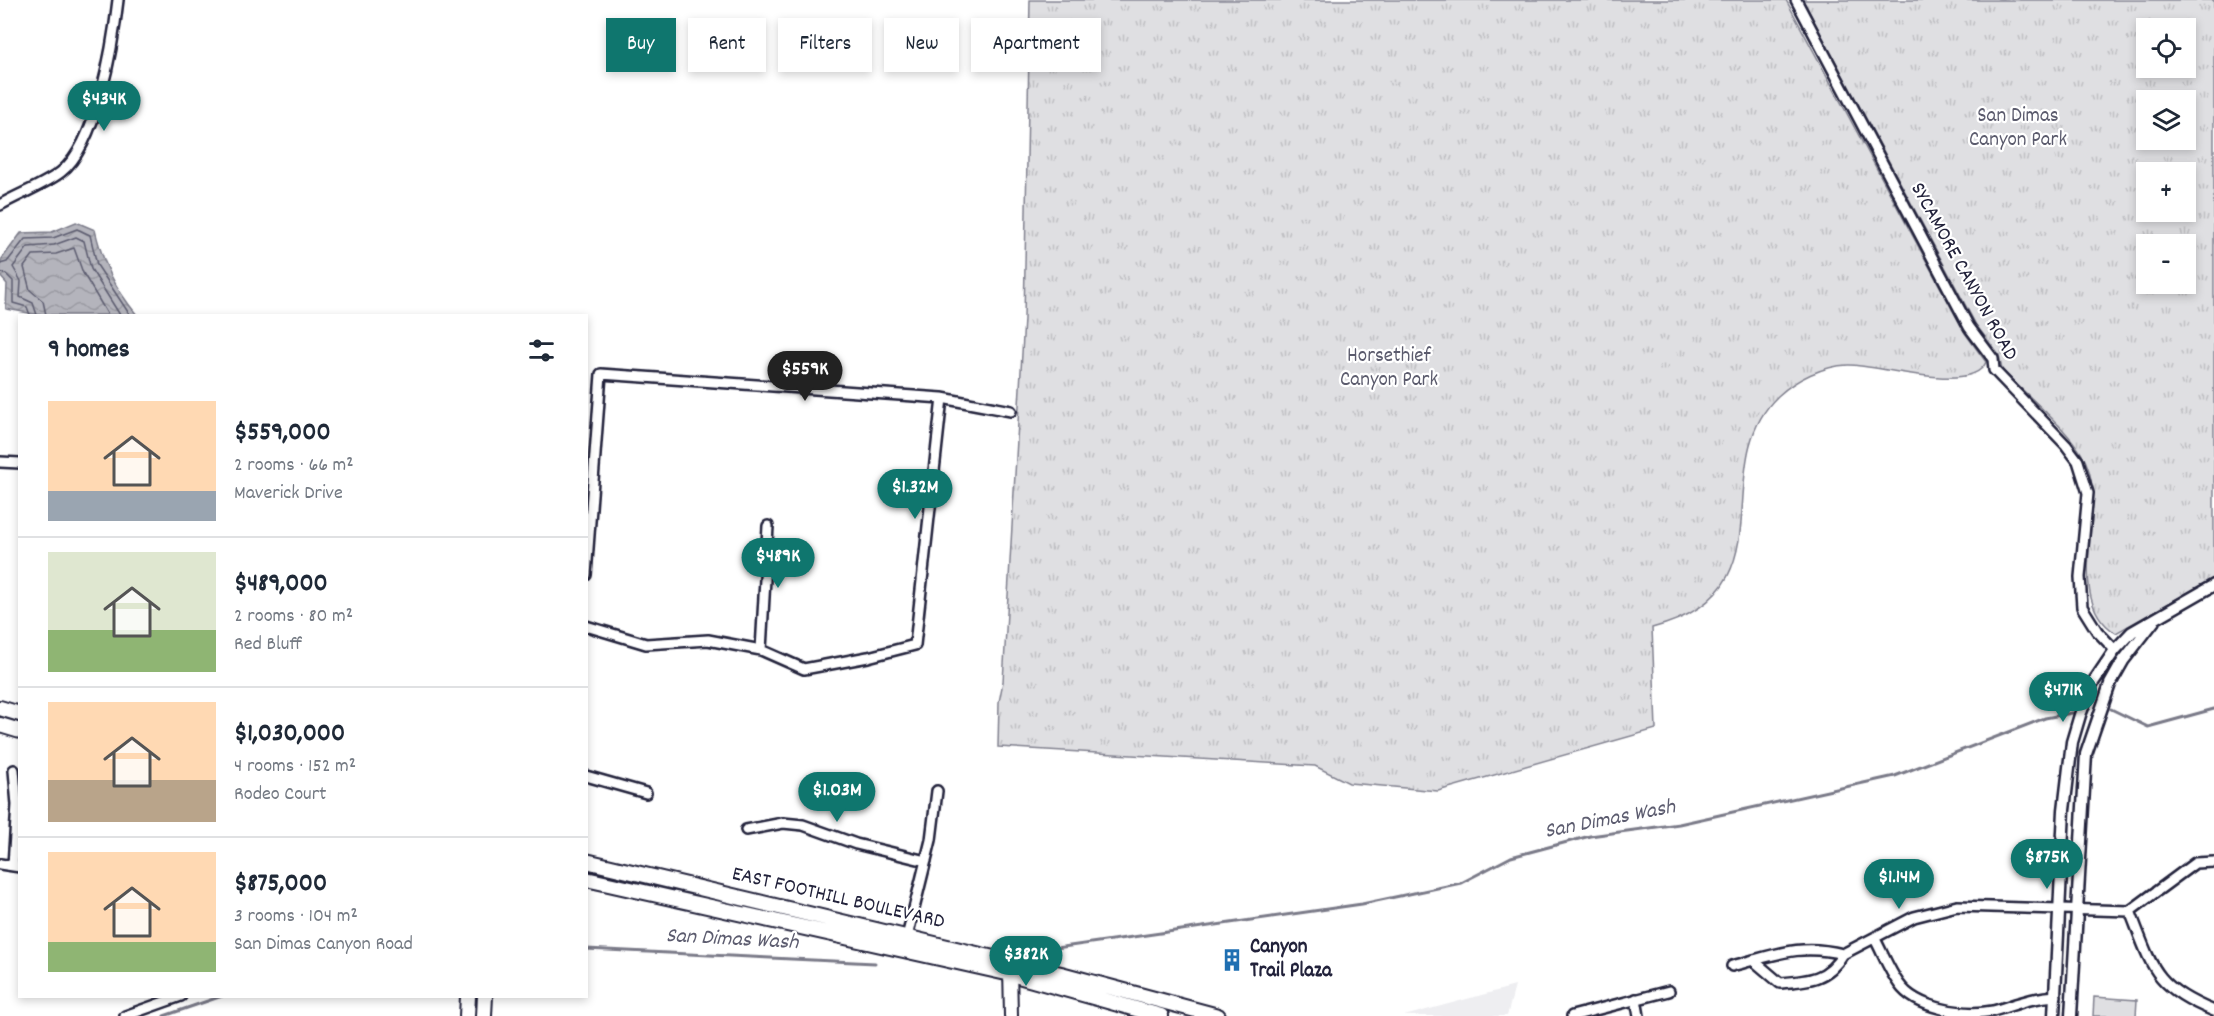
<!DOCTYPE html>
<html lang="en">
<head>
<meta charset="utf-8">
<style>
  :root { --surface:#fff; --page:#f6f6f7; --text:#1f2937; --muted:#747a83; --line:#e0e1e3; --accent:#0f766e }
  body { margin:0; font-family:Dekko,sans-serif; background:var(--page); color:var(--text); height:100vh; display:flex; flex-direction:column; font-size:22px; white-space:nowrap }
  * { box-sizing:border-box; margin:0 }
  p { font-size:20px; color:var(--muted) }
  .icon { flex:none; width:33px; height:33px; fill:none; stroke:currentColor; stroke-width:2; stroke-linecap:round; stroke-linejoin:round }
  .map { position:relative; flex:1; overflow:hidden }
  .details { position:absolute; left:18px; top:314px; width:570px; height:684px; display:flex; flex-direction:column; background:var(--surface); border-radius:0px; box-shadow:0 3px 9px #0003 }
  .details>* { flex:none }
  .top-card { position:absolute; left:606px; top:18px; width:570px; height:54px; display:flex; gap:12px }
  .controls { position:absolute; left:2136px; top:18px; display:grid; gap:12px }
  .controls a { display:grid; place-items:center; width:60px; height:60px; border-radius:0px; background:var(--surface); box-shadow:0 3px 9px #0003; font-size:30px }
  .price { position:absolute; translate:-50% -51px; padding:0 14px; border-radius:21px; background:var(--accent); color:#fff; font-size:20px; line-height:39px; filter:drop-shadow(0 2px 3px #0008) }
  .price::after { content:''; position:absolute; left:50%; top:36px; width:18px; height:14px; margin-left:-9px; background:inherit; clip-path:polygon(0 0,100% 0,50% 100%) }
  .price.active { background:#222; color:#fff }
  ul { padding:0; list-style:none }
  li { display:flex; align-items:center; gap:18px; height:150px; padding:0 30px }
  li+li { border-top:2px solid var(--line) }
  li span { display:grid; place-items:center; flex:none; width:168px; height:120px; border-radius:0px; color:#555 }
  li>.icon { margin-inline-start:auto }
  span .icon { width:72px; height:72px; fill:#fffc; stroke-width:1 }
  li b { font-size:26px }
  h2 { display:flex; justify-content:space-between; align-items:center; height:72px; padding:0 30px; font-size:26px }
  .pill { padding:0 21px; border-radius:0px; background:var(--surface); box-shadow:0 3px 9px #0003; font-size:21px; line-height:54px }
  .pill.active { background:var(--accent); color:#fff }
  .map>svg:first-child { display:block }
  .built { fill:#eeeef1 }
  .grass { fill:#dfdfe2; stroke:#80808e; stroke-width:1.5 }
  .park { fill:url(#park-tufts); stroke:#80808e; stroke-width:1.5; fill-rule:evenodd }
  .water { fill:url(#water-waves); stroke:#7a7a88; stroke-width:1.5 }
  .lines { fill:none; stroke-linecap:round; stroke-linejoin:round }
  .shore { stroke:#5c5c6f; stroke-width:1.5 }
  .stream { stroke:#7a7a88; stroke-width:3 }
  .minor-casing { stroke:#22223b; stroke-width:14 }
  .tertiary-casing { stroke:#22223b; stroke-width:15 }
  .secondary-casing { stroke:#22223b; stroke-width:16 }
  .primary-casing { stroke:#22223b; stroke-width:18 }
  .minor { stroke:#fff; stroke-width:9 }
  .tertiary { stroke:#fff; stroke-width:10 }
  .secondary { stroke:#fff; stroke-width:12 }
  .primary { stroke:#fff; stroke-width:14 }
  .labels { text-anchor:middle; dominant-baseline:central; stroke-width:4.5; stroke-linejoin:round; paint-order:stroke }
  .park-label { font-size:21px; fill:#5b5b6d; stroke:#fff }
  .street-label { font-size:21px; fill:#22223b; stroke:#fff }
  .poi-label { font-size:21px; font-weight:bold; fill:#22223b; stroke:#fff; text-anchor:start }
  .water-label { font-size:22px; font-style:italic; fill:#5c5c6f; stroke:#fff }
</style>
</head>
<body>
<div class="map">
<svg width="2214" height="1016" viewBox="0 0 2214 1016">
  <defs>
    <pattern id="park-tufts" width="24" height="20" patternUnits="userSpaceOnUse" patternTransform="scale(1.5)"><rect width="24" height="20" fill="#dfdfe2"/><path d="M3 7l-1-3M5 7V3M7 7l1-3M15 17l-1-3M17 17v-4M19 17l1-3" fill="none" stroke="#bfbfc3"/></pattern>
    <pattern id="water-waves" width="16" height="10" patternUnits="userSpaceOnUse" patternTransform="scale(1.5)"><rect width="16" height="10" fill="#b4b4bc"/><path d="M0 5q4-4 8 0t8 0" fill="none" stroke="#9a9aa2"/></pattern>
  </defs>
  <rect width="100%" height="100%" fill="#fff"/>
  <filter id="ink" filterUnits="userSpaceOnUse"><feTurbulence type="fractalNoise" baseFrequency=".0167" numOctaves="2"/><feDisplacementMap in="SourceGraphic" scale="12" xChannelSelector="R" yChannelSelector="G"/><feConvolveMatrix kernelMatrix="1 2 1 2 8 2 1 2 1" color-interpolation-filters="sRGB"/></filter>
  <g filter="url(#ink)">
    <path class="built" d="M1515 986 1507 1016H1404Z"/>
    <path class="grass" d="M2094 997 2137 1000 2136 1016H2093Z"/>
    <path class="park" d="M1030 0H1786L1965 333 1986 362C1973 395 1877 364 1848 365 1823 366 1796 379 1778 396 1704 467 1795 591 1652 628L1656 729 1438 791 1349 783 1315 766 998 747 999 702 1003 682 1024 319Z
      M1803 0H2214V578L2116 633C2062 600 2107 514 2087 465 2076 435 2025 394 2002 370L1999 355 1976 325ZM2146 28H2186V68H2146ZM2146 100H2186V140H2146ZM2186 172V212H2146V172ZM2146 244H2186V284H2146Z"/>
    <path class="water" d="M76 222 95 230C103 264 115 288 137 315H40L6 309 7 284 0 276 1 260 21 233 52 232Z"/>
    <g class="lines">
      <path class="shore" d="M0 264 7 262 25 239 53 238 77 229 90 235 97 265 130 315
        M0 272 6 274 13 281V303L27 307 30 315
        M37 315 33 303 20 297 21 281 13 267 28 247 54 245 76 237 84 241 91 269 120 315
        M46 315 43 301 30 290 24 267 33 255 56 254 74 248 83 273 108 315"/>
      <path class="stream" d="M2111 709 2148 727 2214 709
        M586 949 875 963
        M1042 950 1362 904 1461 883 1511 857 1590 836 1679 824 1895 776 2045 718 2072 713
        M164 1016 222 996"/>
      <g class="minor-casing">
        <path id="minor" d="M1796 0 1969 327 1993 359 1994 370 2066 445 2078 461 2088 493 2080 577 2082 607 2097 631 2115 650
          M0 205C19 194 44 185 61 172 97 144 113 45 118 0
          M0 462 20 463
          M586 575 601 374 942 398 1011 411
          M586 626 646 644 708 640 761 650 804 669 868 657 915 645 942 398
          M761 650 768 526
          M586 776 646 793
          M746 830 783 823 803 825 856 844 926 861
          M0 864 20 867
          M13 865 17 805 14 770
          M2130 911C2152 967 2154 987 2214 1011
          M1875 939C1883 954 1889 970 1899 984 1916 1009 1965 1016 1993 1011 2014 1005 2033 997 2056 996
          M906 941 931 840 937 791
          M1753 960 1780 983C1808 981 1828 980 1843 954
          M1732 966C1775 955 1799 943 1843 954L1914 917 1957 906 2130 911 2195 863 2214 862
          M1636 999 1639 1016
          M125 1016 181 996
          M1572 1016 1669 991"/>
      </g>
      <g class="tertiary-casing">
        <path id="tertiary" d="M2054 1016 2064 810 2072 742 2080 715 2092 684 2115 650 2132 632 2214 585
          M2071 1016 2086 754 2110 684 2123 661 2154 621"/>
      </g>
      <g class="secondary-casing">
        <path id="secondary" d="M1010 966 1011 1016"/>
      </g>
      <g class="primary-casing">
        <path id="primary" d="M0 708 20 714
          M0 725 20 731
          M586 861 1061 974 1218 1016
          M586 879 1011 974 1161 1016
          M467 1016 468 996
          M484 1016 485 996"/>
      </g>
      <use href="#minor" class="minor"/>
      <use href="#tertiary" class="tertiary"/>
      <use href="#secondary" class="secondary"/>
      <use href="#primary" class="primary"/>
    </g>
  </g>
  <defs>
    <g id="building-bare" transform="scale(1.8)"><path d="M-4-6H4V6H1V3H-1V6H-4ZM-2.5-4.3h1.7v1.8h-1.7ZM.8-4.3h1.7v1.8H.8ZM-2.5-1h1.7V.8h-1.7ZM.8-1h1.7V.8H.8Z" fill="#1f6fb2" stroke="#fff" stroke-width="2.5" paint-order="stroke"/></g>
  </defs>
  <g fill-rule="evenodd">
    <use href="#building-bare" x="1232" y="960"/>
  </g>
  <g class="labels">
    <g class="park-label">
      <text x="2018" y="117">San Dimas<tspan x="2018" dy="24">Canyon Park</tspan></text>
      <text x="1389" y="357">Horsethief<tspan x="1389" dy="24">Canyon Park</tspan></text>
    </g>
    <g class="street-label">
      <text transform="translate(1963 272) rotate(61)">SYCAMORE CANYON ROAD</text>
      <text transform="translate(838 899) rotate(13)">EAST FOOTHILL BOULEVARD</text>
    </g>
    <g class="poi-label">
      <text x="1250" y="948">Canyon<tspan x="1250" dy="24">Trail Plaza</tspan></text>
    </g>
    <g class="water-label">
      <text transform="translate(1610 820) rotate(-11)">San Dimas Wash</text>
      <text transform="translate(732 940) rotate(3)">San Dimas Wash</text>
    </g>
  </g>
</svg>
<div class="controls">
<a><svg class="icon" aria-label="locate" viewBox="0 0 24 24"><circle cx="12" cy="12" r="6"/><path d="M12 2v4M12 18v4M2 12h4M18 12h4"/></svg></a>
<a><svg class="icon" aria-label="layers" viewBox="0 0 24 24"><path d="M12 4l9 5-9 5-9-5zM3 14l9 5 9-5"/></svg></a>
<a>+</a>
<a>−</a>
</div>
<b class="price" style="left:104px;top:132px">$434K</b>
<b class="price active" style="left:805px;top:402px">$559K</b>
<b class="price" style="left:915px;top:520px">$1.32M</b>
<b class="price" style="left:778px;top:589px">$489K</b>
<b class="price" style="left:2063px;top:723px">$471K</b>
<b class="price" style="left:837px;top:823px">$1.03M</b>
<b class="price" style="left:2047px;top:890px">$875K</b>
<b class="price" style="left:1899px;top:910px">$1.14M</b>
<b class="price" style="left:1026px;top:987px">$382K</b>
<div class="top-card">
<a class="pill active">Buy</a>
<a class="pill">Rent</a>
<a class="pill">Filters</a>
<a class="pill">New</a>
<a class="pill">Apartment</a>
</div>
<section class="details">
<h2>9 homes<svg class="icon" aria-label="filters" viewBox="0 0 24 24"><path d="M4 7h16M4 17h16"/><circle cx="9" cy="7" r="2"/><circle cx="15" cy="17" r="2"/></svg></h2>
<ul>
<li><span style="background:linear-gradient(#ffd9b3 75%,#9aa5b1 0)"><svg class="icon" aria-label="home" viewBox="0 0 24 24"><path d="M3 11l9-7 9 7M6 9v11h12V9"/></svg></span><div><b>$559,000</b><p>2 rooms · 66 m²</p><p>Maverick Drive</p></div></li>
<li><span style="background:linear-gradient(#dfe7d0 65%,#8fb573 0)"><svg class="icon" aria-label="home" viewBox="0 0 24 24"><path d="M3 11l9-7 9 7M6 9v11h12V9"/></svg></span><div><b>$489,000</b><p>2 rooms · 80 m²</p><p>Red Bluff</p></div></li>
<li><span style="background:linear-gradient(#ffd9b3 65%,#b9a48a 0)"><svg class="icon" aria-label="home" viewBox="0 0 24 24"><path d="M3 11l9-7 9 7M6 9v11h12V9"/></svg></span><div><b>$1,030,000</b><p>4 rooms · 152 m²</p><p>Rodeo Court</p></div></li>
<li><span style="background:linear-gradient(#ffd9b3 75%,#8fb573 0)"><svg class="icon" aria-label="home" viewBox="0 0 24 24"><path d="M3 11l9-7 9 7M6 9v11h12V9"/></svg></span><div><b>$875,000</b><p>3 rooms · 104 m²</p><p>San Dimas Canyon Road</p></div></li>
</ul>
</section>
</div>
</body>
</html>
